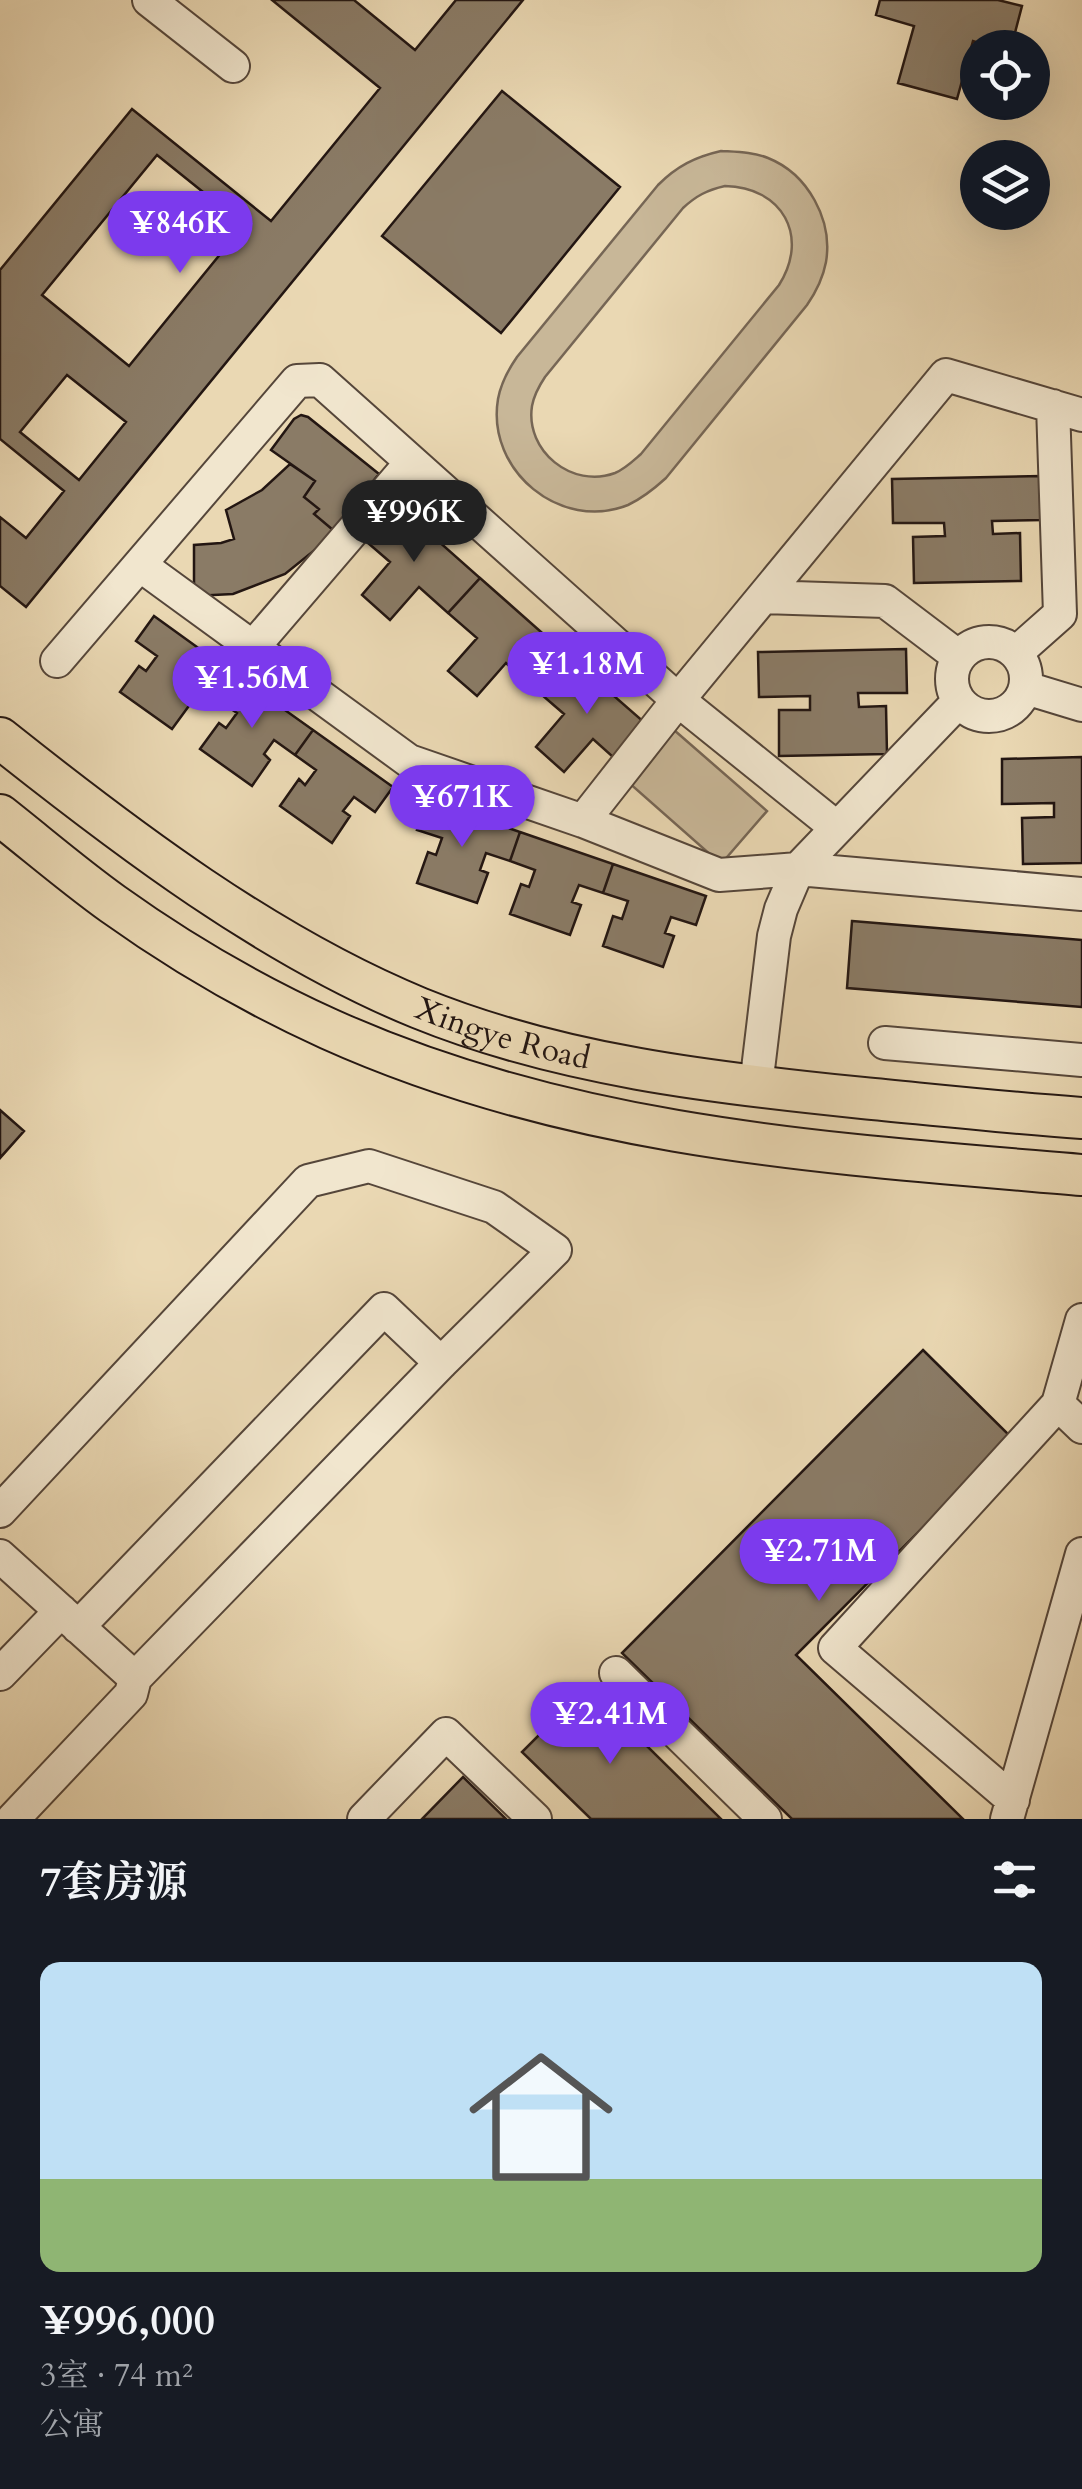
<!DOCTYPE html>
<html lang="zh">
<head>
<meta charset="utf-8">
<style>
  :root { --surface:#171b24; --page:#20242c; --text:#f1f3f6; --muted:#9ea1a6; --accent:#7c3aed }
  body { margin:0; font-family:Cardo,"Noto Serif SC",serif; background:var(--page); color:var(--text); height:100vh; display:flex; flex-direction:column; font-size:38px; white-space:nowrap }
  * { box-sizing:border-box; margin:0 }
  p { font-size:32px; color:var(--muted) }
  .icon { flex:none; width:55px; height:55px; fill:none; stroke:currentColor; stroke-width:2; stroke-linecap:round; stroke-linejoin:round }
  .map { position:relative; height:1819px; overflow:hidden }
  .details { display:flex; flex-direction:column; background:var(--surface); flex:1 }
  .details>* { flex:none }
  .buttons { position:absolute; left:960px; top:30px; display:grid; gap:20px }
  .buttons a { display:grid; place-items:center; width:90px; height:90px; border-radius:50%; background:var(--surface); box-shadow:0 10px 40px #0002; font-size:50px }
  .price { position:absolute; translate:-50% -85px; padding:0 22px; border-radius:35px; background:var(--accent); color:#fff; font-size:32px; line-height:65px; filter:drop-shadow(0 2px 5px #0008) }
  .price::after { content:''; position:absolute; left:50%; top:60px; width:30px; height:22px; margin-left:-15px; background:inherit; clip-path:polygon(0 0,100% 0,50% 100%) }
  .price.selected { background:#222; color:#fff }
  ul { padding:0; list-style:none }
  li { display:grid; align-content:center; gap:20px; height:530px; padding:0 40px }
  li span { display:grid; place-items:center; height:310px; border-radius:20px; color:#555 }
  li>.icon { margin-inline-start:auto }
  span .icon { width:180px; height:180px; fill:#fffc; stroke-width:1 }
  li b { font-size:42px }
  h2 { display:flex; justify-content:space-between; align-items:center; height:120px; padding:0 40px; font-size:42px }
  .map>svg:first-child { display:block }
  .green { fill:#c8b798; stroke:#766655; stroke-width:2.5; fill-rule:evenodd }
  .building { fill:#8a7b66; stroke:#231612; stroke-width:2.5; fill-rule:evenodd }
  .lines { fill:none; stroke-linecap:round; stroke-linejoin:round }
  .minor-casing { stroke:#55463a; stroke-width:36 }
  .major-casing { stroke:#231612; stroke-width:44 }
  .minor { stroke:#f1e6ce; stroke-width:32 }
  .major { stroke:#ead8b3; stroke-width:40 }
  .labels { text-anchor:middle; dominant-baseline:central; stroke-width:8; stroke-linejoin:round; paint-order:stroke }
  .street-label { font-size:32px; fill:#231612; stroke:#f1e6ce }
</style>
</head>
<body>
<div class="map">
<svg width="1082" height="1819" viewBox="0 0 1082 1819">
  <rect width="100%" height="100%" fill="#ead8b3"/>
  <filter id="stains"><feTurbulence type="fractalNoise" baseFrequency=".002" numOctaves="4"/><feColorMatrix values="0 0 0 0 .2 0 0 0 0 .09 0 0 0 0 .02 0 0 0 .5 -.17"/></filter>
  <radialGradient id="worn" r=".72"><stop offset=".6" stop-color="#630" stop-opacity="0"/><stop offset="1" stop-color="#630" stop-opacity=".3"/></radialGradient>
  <path class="green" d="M721 151C738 152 753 152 768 158 808 174 833 220 826 262 823 278 816 292 807 305L666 478C655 488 643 498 628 505 561 532 486 471 498 399 501 383 508 370 517 357L658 185C677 166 695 157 721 151ZM725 186C782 187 810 236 779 285L641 454C633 461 625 469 615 473 572 489 525 451 532 406 534 395 539 386 545 377L683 208C696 196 707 190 725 186Z
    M674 730 767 811 721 864 628 782Z"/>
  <path class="building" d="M272 0H354L415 50 456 0H523L26 607 0 586V517L26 538 64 491 0 439V270L132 109 271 221 380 88ZM157 155 244 225 129 366 42 295ZM67 375 126 422 79 480 20 432Z
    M880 0H998L1022 6 1011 48H996L973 41 957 99 898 83 914 26 876 15Z
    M502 91 620 187 501 333 382 236Z
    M301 415 308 417 379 474 333 530 314 514 319 509 304 497 315 481 271 450 294 419Z
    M290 464 315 481 304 497 319 509 314 514 333 530 321 545 285 574 233 594 194 596V545L221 543 234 539 226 510 262 490Z
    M1041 476 1042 520 992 521 993 534 1020 533 1021 581 914 583 913 537 945 536 944 523H893L892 479Z
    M393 501 480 578 448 613 419 587 390 620 362 595 390 562 361 537Z
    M480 578 566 654 535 689 506 663 477 696 448 671 477 638 448 613Z
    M154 616 233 673 215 698 194 683 184 698 191 703 172 729 120 692 139 666 146 671 157 656 136 641Z
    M906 649 907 693H858L859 707 886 706 887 754 779 756V710H810V696L759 697 758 652Z
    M566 654 653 730 622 765 593 739 564 772 536 747 564 714 535 689Z
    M233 673 313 730 295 755 274 740 264 754 270 760 252 786 200 749 219 723 226 728 237 713 215 698Z
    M313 730 393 787 375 812 354 797 343 811 350 816 332 843 280 806 299 779 305 785 316 770 295 755Z
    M1082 757V863L1023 864 1022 818 1054 817V803L1002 804V759Z
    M428 800 520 832 510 861 486 853 480 870 488 873 477 903 417 883 428 852 436 855 442 838 417 830Z
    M520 832 613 864 603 893 579 885 572 902 581 905 570 935 510 914 521 884 529 887 535 870 510 861Z
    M613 864 706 896 696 925 671 917 665 933 674 936 663 967 603 946 613 916 622 919 628 901 603 893Z
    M852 921 1082 940V1007L847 988Z
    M0 1110 24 1131 0 1158Z
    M923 1350 1012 1438 796 1655 963 1819H792L622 1653Z
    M587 1687 721 1819H591L522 1752Z
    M463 1777 506 1819H422Z"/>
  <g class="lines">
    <g class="minor-casing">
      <path id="minor" d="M149 0 233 66
        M140 565 409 761 583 821 719 875 798 869 1082 894
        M763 597 885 601 959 657
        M952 679a37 37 0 1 1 74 0a37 37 0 1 1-74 0Z
        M254 646 411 463
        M1016 653 1060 614 1053 406
        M57 661 297 381 320 380 678 700 946 375 1082 415
        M1026 688 1082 705
        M583 821 678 700 837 828
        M885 1043 1082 1060
        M756 1086 774 936 781 909 798 869 959 701
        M1058 1404 1082 1427
        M0 1511 308 1181 369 1166 494 1207 555 1250 441 1363 135 1678 131 1694 13 1819
        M0 1556 135 1678
        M78 1627 384 1309 441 1363
        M616 1673 765 1819
        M0 1674 61 1611
        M1013 1800 835 1648 1058 1404 1082 1320
        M364 1819 446 1734 535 1819
        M1007 1819 1082 1554"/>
    </g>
    <g class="major-casing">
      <g id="major">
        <path id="s1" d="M0 738C127 839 268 946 419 1008 559 1065 714 1083 863 1098 936 1105 1009 1113 1082 1118"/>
        <path d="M0 815C38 845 74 876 113 904 180 952 254 995 329 1029 571 1138 822 1153 1082 1175"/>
      </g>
    </g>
    <use href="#minor" class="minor"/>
    <use href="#major" class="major"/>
  </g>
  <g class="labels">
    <g class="street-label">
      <text stroke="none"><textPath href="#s1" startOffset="588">Xingye Road</textPath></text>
    </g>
  </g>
  <rect width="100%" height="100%" filter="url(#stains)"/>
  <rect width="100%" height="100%" fill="url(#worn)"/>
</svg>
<div class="buttons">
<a><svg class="icon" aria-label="locate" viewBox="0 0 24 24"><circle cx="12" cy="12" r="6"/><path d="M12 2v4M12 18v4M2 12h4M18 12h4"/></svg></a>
<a><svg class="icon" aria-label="layers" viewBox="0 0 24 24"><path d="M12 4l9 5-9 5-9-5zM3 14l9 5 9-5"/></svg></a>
</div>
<b class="price" style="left:180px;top:276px">¥846K</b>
<b class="price selected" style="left:414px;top:565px">¥996K</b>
<b class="price" style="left:587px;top:717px">¥1.18M</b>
<b class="price" style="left:252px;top:731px">¥1.56M</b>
<b class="price" style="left:462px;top:850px">¥671K</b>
<b class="price" style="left:819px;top:1604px">¥2.71M</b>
<b class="price" style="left:610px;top:1767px">¥2.41M</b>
</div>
<section class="details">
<h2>7套房源<svg class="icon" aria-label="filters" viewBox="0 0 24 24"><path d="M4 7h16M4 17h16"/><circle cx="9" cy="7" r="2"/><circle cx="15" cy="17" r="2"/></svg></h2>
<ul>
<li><span style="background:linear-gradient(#bfe0f5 70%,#8fb573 0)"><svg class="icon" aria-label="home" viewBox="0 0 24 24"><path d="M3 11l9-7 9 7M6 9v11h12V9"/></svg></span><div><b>¥996,000</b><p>3室 · 74 m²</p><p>公寓</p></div></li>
</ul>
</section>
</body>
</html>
